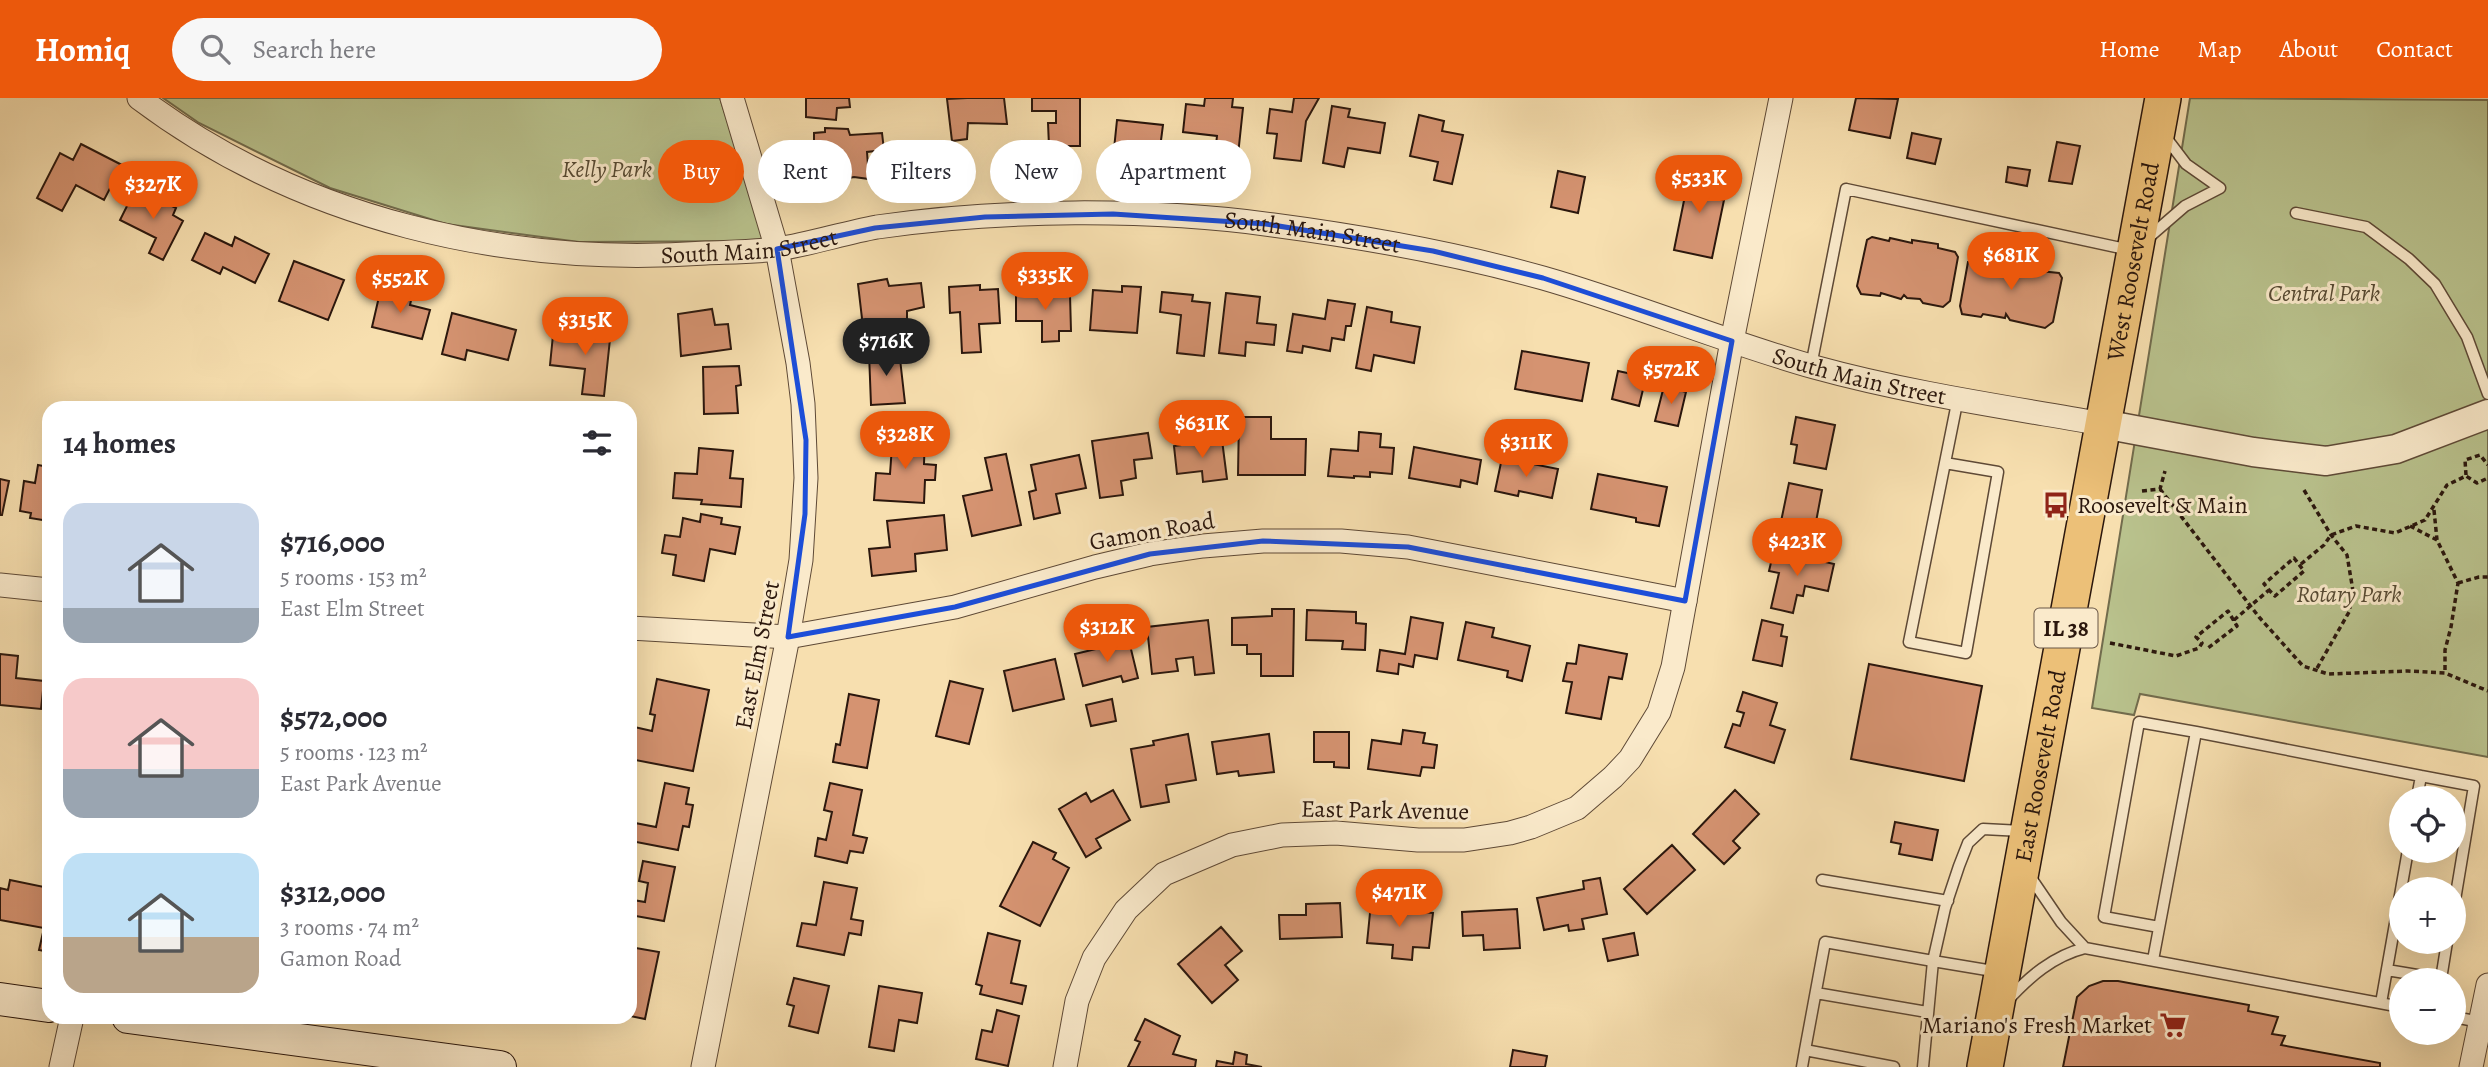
<!DOCTYPE html>
<html lang="en">
<head>
<meta charset="utf-8">
<style>
  :root { --surface:#fff; --page:#f7f7f7; --text:#2b2b33; --muted:#7c7c81; --accent:#ea580c }
  body { margin:0; font-family:Alegreya,serif; background:var(--page); color:var(--text); height:100vh; display:flex; flex-direction:column; font-size:26px; white-space:nowrap }
  * { box-sizing:border-box; margin:0 }
  p { font-size:23px; color:var(--muted) }
  .icon { flex:none; width:38px; height:38px; fill:none; stroke:currentColor; stroke-width:2; stroke-linecap:round; stroke-linejoin:round }
  .map { position:relative; flex:1; overflow:hidden }
  .panel { position:absolute; left:42px; top:303px; width:595px; height:623px; display:flex; flex-direction:column; background:var(--surface); border-radius:21px; box-shadow:0 7px 28px #0002 }
  .panel>* { flex:none }
  .hud { position:absolute; left:658px; top:42px; width:665px; height:63px; display:flex; gap:14px }
  .controls { position:absolute; left:2389px; top:688px; display:grid; gap:14px }
  .controls a { display:grid; place-items:center; width:77px; height:77px; border-radius:50%; background:var(--surface); box-shadow:0 7px 28px #0002; font-size:35px }
  .price { position:absolute; translate:-50% -60px; padding:0 16px; border-radius:24px; background:var(--accent); color:#fff; font-size:23px; line-height:46px; filter:drop-shadow(0 2px 4px #0008) }
  .price::after { content:''; position:absolute; left:50%; top:42px; width:21px; height:16px; margin-left:-10px; background:inherit; clip-path:polygon(0 0,100% 0,50% 100%) }
  .price.active { background:#222; color:#fff }
  ul { padding:0; list-style:none }
  li { display:flex; align-items:center; gap:21px; height:175px; padding:0 21px }
  li span { display:grid; place-items:center; flex:none; width:196px; height:140px; border-radius:21px; color:#555 }
  li>.icon { margin-inline-start:auto }
  span .icon { width:84px; height:84px; fill:#fffc; stroke-width:1 }
  li b { font-size:30px }
  h2 { display:flex; justify-content:space-between; align-items:center; height:84px; padding:0 21px; font-size:30px }
  .chip { padding:0 24px; border-radius:32px; background:var(--surface); box-shadow:0 7px 28px #0002; font-size:24px; line-height:63px }
  .chip.active { background:var(--accent); color:#fff }
  header { display:flex; align-items:center; gap:42px; box-sizing:border-box; height:98px; padding:0 35px; background:var(--accent); color:#fff }
  header strong { font-size:33px }
  nav { display:flex; gap:38px; margin-inline-start:auto; font-size:24px }
  .search { width:490px; height:63px; background:var(--page); display:flex; align-items:center; gap:18px; box-sizing:border-box; padding:0 24px; border-radius:38px; color:var(--muted); font-size:26px }
  .map>svg:first-child { display:block }
  .green { fill:#b9c28d; stroke:#726c4d; stroke-width:2 }
  .building { fill:#d59371; stroke:#2b170d; stroke-width:2 }
  .lines { fill:none; stroke-linecap:round; stroke-linejoin:round }
  .service-casing { stroke:#5e4936; stroke-width:13 }
  .minor-casing { stroke:#5e4936; stroke-width:25 }
  .tertiary-casing { stroke:#5e4936; stroke-width:31 }
  .secondary-casing { stroke:#2b170d; stroke-width:34 }
  .primary-casing { stroke:#2b170d; stroke-width:38 }
  .path { stroke:#2b170d; stroke-width:3.5; stroke-dasharray:5 3.5; stroke-linecap:butt }
  .service { stroke:#faeacb; stroke-width:10 }
  .minor { stroke:#faeacb; stroke-width:23 }
  .tertiary { stroke:#faeacb; stroke-width:28 }
  .secondary { stroke:#faeacb; stroke-width:32 }
  .primary { stroke:#ecc078; stroke-width:35 }
  .marked { fill:none; stroke:#1d4ed8; stroke-width:5; stroke-linejoin:round }
  .labels { text-anchor:middle; dominant-baseline:central; stroke-width:6; stroke-linejoin:round; paint-order:stroke }
  .shield { fill:#faeacb; stroke:#695646; stroke-width:2 }
  .shield-label { font-size:23px; font-weight:bold; fill:#2b170d }
  .park-label { font-size:24px; font-style:italic; fill:#564a33; stroke:#faeacb }
  .street-label { font-size:24px; fill:#2b170d; stroke:#faeacb }
  .poi-label { font-size:24px; fill:#2b170d; stroke:#faeacb; text-anchor:start }
</style>
</head>
<body>
<header>
<strong>Homiq</strong>
<div class="search"><svg class="icon" aria-label="search" viewBox="0 0 24 24"><circle cx="10" cy="10" r="6"/><path d="M15 15l6 6"/></svg>Search here</div>
<nav><a>Home</a><a>Map</a><a>About</a><a>Contact</a></nav>
</header>
<div class="map">
<svg width="2488" height="969" viewBox="0 0 2488 969">
  <rect width="100%" height="100%" fill="#f7dfaf"/>
  <filter id="stains"><feTurbulence type="fractalNoise" baseFrequency=".00286" numOctaves="4"/><feColorMatrix values="0 0 0 0 .2 0 0 0 0 .09 0 0 0 0 .02 0 0 0 .5 -.17"/></filter>
  <radialGradient id="worn" r=".72"><stop offset=".6" stop-color="#630" stop-opacity="0"/><stop offset="1" stop-color="#630" stop-opacity=".3"/></radialGradient>
  <path class="green" d="M163 0H720L766 143 579 144 446 126 330 90 199 25Z
    M2190 0 2488 2V659L2140 596 2134 617 2092 610Z"/>
  <path class="building" d="M806 0H849L850 9 837 10 836 22 806 19Z
    M967 0H1004L1007 26 968 25 967 41 952 43 947 1Z
    M1032 0H1080V48H1049L1048 25H1056V13H1032Z
    M1205 0H1233L1232 9 1243 10 1238 57 1215 55 1217 38 1183 34 1186 6 1204 8Z
    M1294 0H1319L1306 23 1301 63 1274 60 1277 36 1267 35 1270 11 1292 14Z
    M1856 0 1898 1 1890 40 1849 32Z
    M1332 8 1350 11 1348 19 1385 25 1380 55 1348 50 1344 69 1323 65Z
    M1419 17 1444 23 1442 33 1463 37 1452 86 1434 82 1438 64 1410 58Z
    M1117 22 1163 27 1160 50 1140 47V54L1114 51Z
    M825 30 848 31 850 37 882 35 884 52 867 54 869 81 854 79 844 81V58L814 56V35L825 34Z
    M1912 35 1941 41 1935 66 1907 60Z
    M2057 44 2080 48 2072 86 2049 83Z
    M81 46 122 67 104 102 76 87 62 113 37 100 60 55 73 62Z
    M1691 68 1715 73 1710 99 1724 102 1712 160 1674 152Z
    M2008 69 2030 72 2027 88 2006 84Z
    M1558 73 1585 79 1578 115 1551 109Z
    M136 90 176 110 173 117 183 123 163 162 149 155 156 140 120 122Z
    M205 135 232 148 235 139 269 156 255 185 223 169 220 176 192 162Z
    M1872 139 1889 143 1890 140 1912 145V142L1938 146V150L1955 154 1958 159 1950 203 1943 209 1923 205 1920 201 1907 200 1904 197 1901 201 1881 195 1880 198 1861 196 1857 188 1867 142Z
    M1975 160 1993 164V161L2014 165 2016 163 2040 168V173L2059 175 2062 180 2053 224 2045 230 2010 222 2006 216 2005 220 1983 216 1981 219 1962 216 1960 208 1968 164Z
    M294 163 344 182 328 222 279 203Z
    M887 181 889 188 921 185 924 209 907 213V223L863 229 858 186Z
    M980 187V192L998 191 1000 225 979 226 981 254 962 255 960 214 950 215 949 189Z
    M1122 188 1141 189 1137 235 1090 232 1093 192 1122 194Z
    M381 190 412 198 410 207 430 212 422 241 372 229Z
    M1045 191 1046 197H1070L1071 233H1059V243L1042 244V223H1016V192Z
    M1162 194 1193 197 1192 203 1210 205 1204 258 1177 255 1181 217 1160 214Z
    M1226 195 1260 199 1257 225 1276 227 1274 247 1246 244 1245 258 1219 255Z
    M1328 202 1355 206 1351 228H1346L1344 242 1332 240 1330 253 1303 248 1302 255 1287 253 1293 216 1325 221Z
    M1367 209 1392 214 1391 224 1420 229 1414 265 1374 257 1371 273 1356 270Z
    M712 211 715 227 728 226 731 251 681 258 678 216Z
    M452 215 516 232 508 262 467 252 465 262 442 256Z
    M582 226 605 228 604 240 610 241 604 298 582 296 585 271 550 267 553 237 580 240Z
    M899 252 905 305 871 307 869 255Z
    M1522 253 1589 265 1582 303 1515 291Z
    M739 268 741 287 736 288 738 315 704 316 703 269Z
    M1618 273 1646 279 1639 308 1612 301Z
    M1664 288 1686 294 1678 328 1655 323Z
    M1239 319H1271V341H1306L1305 377H1238Z
    M1796 319 1835 327 1826 371 1794 365 1797 347 1791 346Z
    M893 334 925 336 924 366 936 367 935 382H925L924 405 874 402 876 375 890 376Z
    M1359 334 1381 336 1380 349 1394 350 1392 376 1370 374V379L1354 378V380L1328 378 1331 351 1358 353Z
    M1148 335 1152 360 1134 362 1136 380 1121 383 1123 397 1100 400 1092 343Z
    M1222 342 1227 381 1203 384 1202 373 1177 376 1174 348Z
    M1414 349 1481 362 1477 386 1461 382 1460 389 1409 380Z
    M699 350 733 353 730 380 743 381 741 409 701 406 702 402 673 400 675 375 697 376Z
    M1006 356 1021 427 972 438 963 398 992 392 985 360Z
    M1079 357 1086 390 1056 396 1060 415 1034 421 1029 394 1036 392 1031 367Z
    M1502 360 1558 371 1552 400 1519 393 1518 398 1495 393Z
    M38 367 49 369V423L30 420 31 415 20 413 24 383 35 385Z
    M1598 376 1667 389 1659 428 1636 424V420L1591 411Z
    M0 381 9 383 2 417H0Z
    M1789 385 1822 392 1812 445 1778 438Z
    M701 416 722 420 721 426 740 429 735 456 710 451 704 483 673 477 676 457 662 455 665 437 680 439 683 420 700 424Z
    M944 417 947 452 915 456 916 473 872 478 869 451 890 449 887 423Z
    M1774 452 1834 466 1828 493 1805 488 1803 498 1797 497 1793 515 1771 510 1779 475 1769 473Z
    M1272 511H1294L1293 578H1261V556H1247V547H1232V520L1272 518Z
    M1307 512 1356 514V525L1366 526 1365 552 1342 551 1343 543 1306 542Z
    M1411 519 1443 525 1437 561 1415 557 1413 569 1399 566 1398 576 1377 573 1380 552 1405 556Z
    M1208 522 1214 575 1195 577 1193 559 1176 561 1178 573 1152 576 1147 529Z
    M1762 522 1783 527 1781 538 1787 539 1782 568 1753 562Z
    M1466 524 1494 530 1492 539 1530 548 1522 583 1507 579 1508 573 1458 562Z
    M1129 543 1138 580 1123 584 1121 578 1083 588 1075 556Z
    M1579 547 1627 556 1622 581 1609 579 1601 621 1566 615 1572 584 1563 583 1567 565 1576 566Z
    M0 556 18 558 16 580 44 583 41 611 0 607Z
    M1055 561 1064 601 1013 613 1004 573Z
    M1869 566 1982 588 1964 683 1851 661Z
    M657 581 709 592 693 673 630 661V628L652 633 655 617 650 616Z
    M950 583 983 591 969 646 936 638Z
    M1743 594 1777 605 1770 627 1785 632 1774 665 1725 649 1733 626 1740 628 1744 615 1737 613Z
    M849 596 879 602 867 670 833 664 836 646 840 647Z
    M1112 601 1116 623 1091 628 1086 607Z
    M1403 632 1425 635 1423 645 1437 647 1434 670 1422 669 1420 678 1368 671 1372 642 1401 646Z
    M1314 634H1349V670L1334 669V664H1314Z
    M1188 636 1196 682 1166 687 1169 704 1141 709 1131 651 1154 647 1153 643Z
    M1269 636 1274 674 1239 678 1238 673 1217 676 1212 644Z
    M665 685 689 690 686 706 693 707 689 729 683 728 678 752 631 743 635 725 656 729Z
    M830 685 862 692 853 737 867 740 863 755 850 753 847 765 815 758 818 740 826 742 832 714 824 712Z
    M1113 692 1130 722 1096 741 1101 750 1086 759 1059 711 1086 695 1091 704Z
    M1735 692 1759 716 1733 743 1740 750 1724 766 1693 736Z
    M1895 724 1938 732 1932 762 1899 756 1901 746 1891 744Z
    M1033 744 1056 755 1053 761 1069 770 1040 828 1000 808Z
    M1672 747 1695 772 1647 816 1624 791Z
    M643 763 675 769 664 823 630 817 633 802 645 804 648 785 639 783Z
    M1600 780 1607 816 1582 821 1584 831 1569 833 1568 827 1544 832 1537 800 1584 791 1583 783Z
    M10 782 49 790V854L39 852 44 830 0 822V790L8 792Z
    M824 784 857 790 851 821 863 823 861 837 849 835 844 857 797 848 802 825 816 827Z
    M1340 805 1342 839 1280 841 1279 817H1306V806Z
    M1371 805 1397 807V812L1433 815 1429 850 1413 849 1412 862 1392 860 1393 847 1367 845Z
    M1517 811 1520 850 1484 852 1483 837 1463 838 1462 814Z
    M1221 829 1242 853 1225 867 1238 882 1212 905 1178 866Z
    M988 835 1020 843 1011 885 1026 888 1022 906 980 896 982 888 976 886Z
    M1634 835 1638 857 1608 863 1603 841Z
    M630 849 659 854 645 921 630 918Z
    M794 880 829 888 818 935 789 928 794 908 787 906Z
    M2103 883H2118L2249 907 2248 913 2278 919 2272 936 2285 938 2281 947 2380 965V969H2063L2077 899 2089 888Z
    M879 888 922 895 917 925 899 922 894 953 869 949Z
    M997 912 1019 918 1008 968 976 961 982 932 992 934Z
    M1145 921 1180 938 1173 956 1196 962 1195 969H1128L1140 944 1135 942Z
    M1513 952 1547 958 1545 969H1510Z
    M1235 954 1247 957 1246 966 1262 969H1216L1217 963 1233 966Z"/>
  <g class="lines">
    <g class="service-casing">
      <path id="service" d="M2164 37 2186 66 2220 90
        M2296 115 2366 129 2409 161 2435 186 2467 239 2488 296
        M2148 140 2185 108 2220 90
        M1811 268 1846 91 2130 152
        M1945 365 1998 374 1966 555 1909 544 1958 300
        M2421 678 2474 688 2454 808
        M2029 777 2061 824 2085 850
        M1822 782 1948 803
        M2159 829 2104 819 2139 624 2196 634
        M2153 862 2196 634 2421 678 2417 700
        M2387 872 2441 881 2447 844
        M1999 874 1933 863 1945 810 1959 768 1968 745 1983 731 2022 733
        M1816 895 1927 914
        M2007 903C2029 879 2053 858 2085 850L2401 909
        M2381 905 2408 752
        M2454 919 2480 924
        M1802 969 1805 952
        M1894 969 1805 952 1825 844 1933 863 1923 969"/>
    </g>
    <g class="minor-casing">
      <g id="minor">
        <path id="s1" d="M139 0C301 122 507 169 706 155 730 154 754 154 778 151 811 146 844 135 877 129 999 111 1151 110 1273 127 1364 139 1454 155 1543 180 1634 206 1722 243 1814 269 1908 295 2006 309 2103 326"/>
        <path d="M0 487 49 492"/>
        <path d="M630 530 788 539 955 509 1095 469 1150 456 1203 448 1263 443H1341L1408 449 1685 503"/>
        <path d="M61 969 72 919"/>
        <path d="M703 969 788 539 801 462 806 380 803 306 798 265 777 151 732 0"/>
        <path d="M1065 969 1077 903 1094 860 1126 812 1164 776 1232 747 1282 737 1336 735 1418 742H1464L1510 735 1531 729 1577 710 1613 679 1630 661 1659 614 1673 569 1732 243 1781 0"/>
        <path d="M2471 969 2488 887"/>
      </g>
    </g>
    <g class="tertiary-casing">
      <path id="tertiary" d="M2103 326 2253 354 2326 363 2396 351 2488 316"/>
    </g>
    <g class="secondary-casing">
      <path id="secondary" d="M0 901 49 908
        M128 919 500 969"/>
    </g>
    <g class="primary-casing">
      <g id="primary">
        <path id="s2" d="M1985 969 2163 0"/>
      </g>
    </g>
    <path class="path" d="M2466 377 2465 362 2480 357 2488 367
      M2160 391 2259 519 2303 568 2328 576 2408 573 2445 575 2488 593
      M2304 392 2331 437 2347 457 2353 493 2349 514 2316 572
      M2142 393 2160 391 2165 373
      M2434 412 2437 442
      M2410 428 2437 442 2458 485 2451 529 2445 552V575
      M2301 466 2324 447 2331 437 2356 428 2395 435 2425 422 2447 387 2466 378 2477 385 2488 380
      M2458 485 2479 479H2488
      M2234 522 2269 492 2264 486 2294 460 2304 473 2275 498 2269 492
      M2110 545 2176 558 2199 550 2202 545 2196 539 2228 513 2237 528 2208 550"/>
    <use href="#service" class="service"/>
    <use href="#minor" class="minor"/>
    <use href="#tertiary" class="tertiary"/>
    <use href="#secondary" class="secondary"/>
    <use href="#primary" class="primary"/>
  </g>
  <path class="marked" d="M1113 116 1266 126 1433 153 1543 180 1732 243 1685 503 1408 449 1263 443 1150 456 955 509 788 539 805 416 806 342 777 151 875 130 985 119Z"/>
  <defs>
    <g id="bus-bare" transform="scale(2.1)"><path d="M-5-6H5V4H4V6H2V4H-2V6H-4V4H-5ZM-3.5-4V0h7V-4ZM-3.5 1.2v1.5H-2V1.2ZM2 1.2v1.5H3.5V1.2Z" fill="#8f2418" stroke="#faeacb" stroke-width="2.5" paint-order="stroke"/></g>
    <g id="supermarket-bare" transform="scale(2.1)"><path d="M-6-5.5h2.5l.6 2H6L4.5 2H-2.5L-4.4-4H-6ZM-1.5 3.2a1.3 1.3 0 1 0 .1 0ZM3 3.2a1.3 1.3 0 1 0 .1 0Z" fill="#8f2418" stroke="#faeacb" stroke-width="2.5" paint-order="stroke"/></g>
  </defs>
  <g fill-rule="evenodd">
    <use href="#bus-bare" x="2056" y="407"/>
    <use href="#supermarket-bare" x="2173" y="927"/>
  </g>
  <g class="labels">
    <rect class="shield" x="2034.5" y="510.5" width="63" height="39" rx="5"/>
    <g class="shield-label">
      <text x="2066" y="530">IL 38</text>
    </g>
    <g class="park-label">
      <text x="607" y="71">Kelly Park</text>
      <text x="2324" y="195">Central Park</text>
      <text x="2349" y="496">Rotary Park</text>
    </g>
    <g class="street-label">
      <text stroke="none"><textPath href="#s1" startOffset="1211">South Main Street</textPath></text>
      <text stroke="none"><textPath href="#s1" startOffset="644">South Main Street</textPath></text>
      <text stroke="none"><textPath href="#s2" startOffset="819">West Roosevelt Road</textPath></text>
      <text stroke="none"><textPath href="#s1" startOffset="1778">South Main Street</textPath></text>
      <text transform="translate(1152 433) rotate(-10)">Gamon Road</text>
      <text transform="translate(757 557) rotate(-79)">East Elm Street</text>
      <text stroke="none"><textPath href="#s2" startOffset="306">East Roosevelt Road</textPath></text>
      <text transform="translate(1385 712) rotate(1)">East Park Avenue</text>
    </g>
    <g class="poi-label">
      <text x="2077" y="407">Roosevelt &amp; Main</text>
      <text x="2152" y="927" text-anchor="end">Mariano's Fresh Market</text>
    </g>
  </g>
  <rect width="100%" height="100%" filter="url(#stains)"/>
  <rect width="100%" height="100%" fill="url(#worn)"/>
</svg>
<div class="controls">
<a><svg class="icon" aria-label="locate" viewBox="0 0 24 24"><circle cx="12" cy="12" r="6"/><path d="M12 2v4M12 18v4M2 12h4M18 12h4"/></svg></a>
<a>+</a>
<a>−</a>
</div>
<b class="price" style="left:1699px;top:117px">$533K</b>
<b class="price" style="left:153px;top:123px">$327K</b>
<b class="price" style="left:2011px;top:194px">$681K</b>
<b class="price" style="left:1045px;top:214px">$335K</b>
<b class="price" style="left:400px;top:217px">$552K</b>
<b class="price" style="left:585px;top:259px">$315K</b>
<b class="price active" style="left:886px;top:280px">$716K</b>
<b class="price" style="left:1671px;top:308px">$572K</b>
<b class="price" style="left:1202px;top:362px">$631K</b>
<b class="price" style="left:905px;top:373px">$328K</b>
<b class="price" style="left:1526px;top:381px">$311K</b>
<b class="price" style="left:1797px;top:480px">$423K</b>
<b class="price" style="left:1107px;top:566px">$312K</b>
<b class="price" style="left:1399px;top:831px">$471K</b>
<div class="hud">
<a class="chip active">Buy</a>
<a class="chip">Rent</a>
<a class="chip">Filters</a>
<a class="chip">New</a>
<a class="chip">Apartment</a>
</div>
<section class="panel">
<h2>14 homes<svg class="icon" aria-label="filters" viewBox="0 0 24 24"><path d="M4 7h16M4 17h16"/><circle cx="9" cy="7" r="2"/><circle cx="15" cy="17" r="2"/></svg></h2>
<ul>
<li><span style="background:linear-gradient(#c9d6e8 75%,#9aa5b1 0)"><svg class="icon" aria-label="home" viewBox="0 0 24 24"><path d="M3 11l9-7 9 7M6 9v11h12V9"/></svg></span><div><b>$716,000</b><p>5 rooms · 153 m²</p><p>East Elm Street</p></div></li>
<li><span style="background:linear-gradient(#f6c9c9 65%,#9aa5b1 0)"><svg class="icon" aria-label="home" viewBox="0 0 24 24"><path d="M3 11l9-7 9 7M6 9v11h12V9"/></svg></span><div><b>$572,000</b><p>5 rooms · 123 m²</p><p>East Park Avenue</p></div></li>
<li><span style="background:linear-gradient(#bfe0f5 60%,#b9a48a 0)"><svg class="icon" aria-label="home" viewBox="0 0 24 24"><path d="M3 11l9-7 9 7M6 9v11h12V9"/></svg></span><div><b>$312,000</b><p>3 rooms · 74 m²</p><p>Gamon Road</p></div></li>
</ul>
</section>
</div>
</body>
</html>
